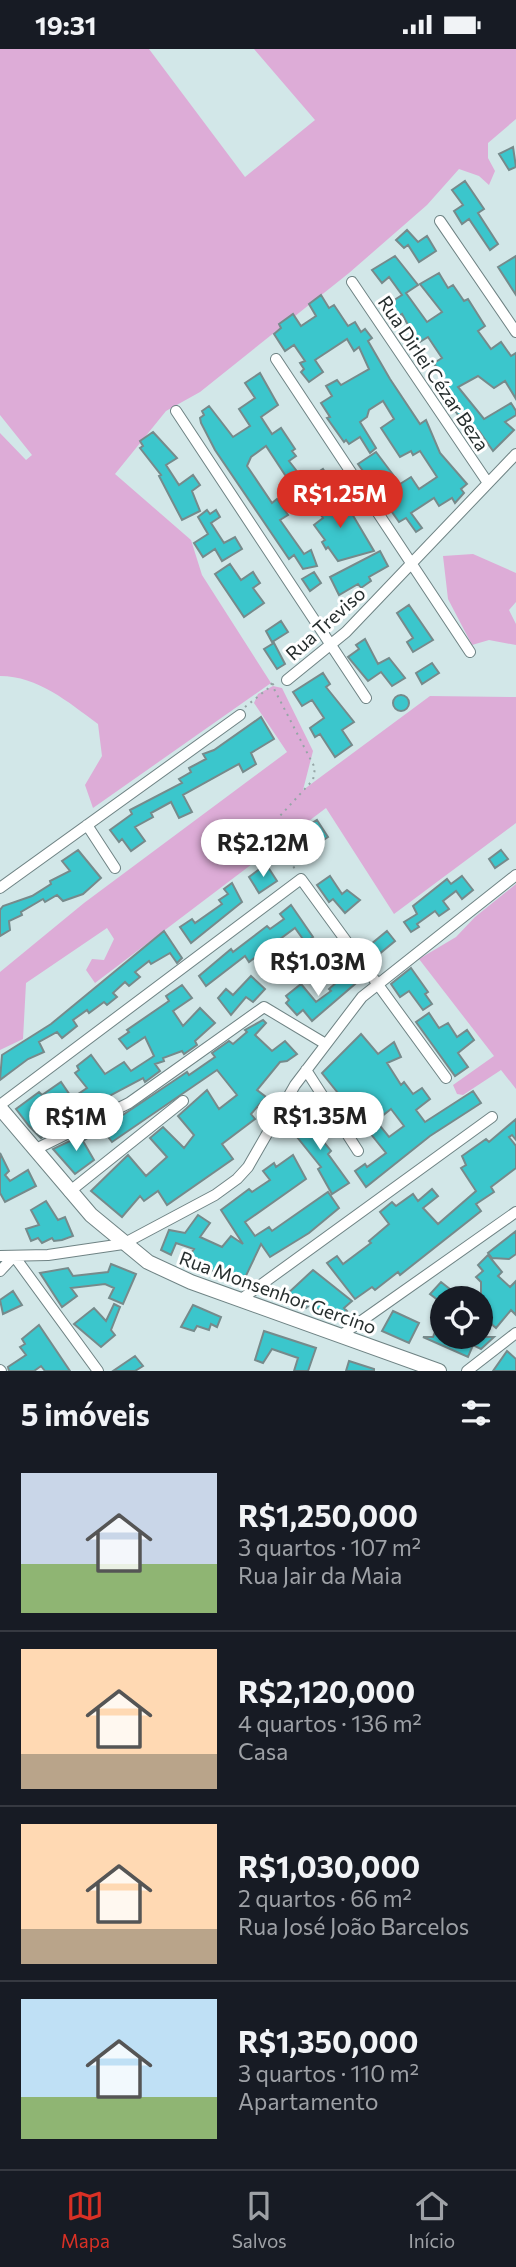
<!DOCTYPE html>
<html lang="pt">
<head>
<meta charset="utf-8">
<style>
  :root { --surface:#171b24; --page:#242831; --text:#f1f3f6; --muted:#9ea1a6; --line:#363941; --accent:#d93025 }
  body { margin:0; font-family:Commissioner,sans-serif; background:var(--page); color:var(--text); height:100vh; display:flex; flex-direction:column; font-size:26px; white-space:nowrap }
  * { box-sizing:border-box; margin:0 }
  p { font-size:23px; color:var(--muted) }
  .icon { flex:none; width:38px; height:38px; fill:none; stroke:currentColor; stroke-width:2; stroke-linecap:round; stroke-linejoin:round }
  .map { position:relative; height:1322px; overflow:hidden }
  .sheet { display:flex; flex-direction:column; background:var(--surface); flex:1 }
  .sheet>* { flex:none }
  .buttons { position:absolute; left:430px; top:1237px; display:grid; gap:14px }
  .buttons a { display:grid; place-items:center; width:63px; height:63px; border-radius:50%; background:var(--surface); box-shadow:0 2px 5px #0004; font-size:35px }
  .price { position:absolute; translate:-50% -60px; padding:0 16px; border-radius:24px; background:#fff; color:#222; font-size:23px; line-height:46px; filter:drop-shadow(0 2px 4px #0008) }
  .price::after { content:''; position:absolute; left:50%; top:42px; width:21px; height:16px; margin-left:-10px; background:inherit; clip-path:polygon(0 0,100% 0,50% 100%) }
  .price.on { background:var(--accent); color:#fff }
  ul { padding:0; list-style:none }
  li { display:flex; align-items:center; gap:21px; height:175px; padding:0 21px }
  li+li { border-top:2px solid var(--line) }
  li span { display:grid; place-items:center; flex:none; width:196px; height:140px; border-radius:0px; color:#555 }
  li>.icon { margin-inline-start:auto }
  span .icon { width:84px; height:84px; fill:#fffc; stroke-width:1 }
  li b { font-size:30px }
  h2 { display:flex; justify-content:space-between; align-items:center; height:84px; padding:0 21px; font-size:30px }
  .status { display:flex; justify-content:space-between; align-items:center; height:49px; padding:0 35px; background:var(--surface); direction:ltr }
  .status svg { height:19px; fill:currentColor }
  .dock { display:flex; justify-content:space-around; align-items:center; height:98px; border-top:2px solid var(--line); background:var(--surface); font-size:19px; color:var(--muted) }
  .dock a { display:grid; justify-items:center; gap:4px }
  .dock .on { color:var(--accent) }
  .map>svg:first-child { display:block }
  .green { fill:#ddacd7 }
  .building { fill:#3bc6cc; stroke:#768a8b; stroke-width:2; fill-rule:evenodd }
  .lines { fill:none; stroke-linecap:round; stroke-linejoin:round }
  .minor-casing { stroke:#6f8384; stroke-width:12 }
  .major-casing { stroke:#6f8384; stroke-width:16 }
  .path { stroke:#95a5a6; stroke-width:2; stroke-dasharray:2 5; stroke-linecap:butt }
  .minor { stroke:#fff; stroke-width:10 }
  .major { stroke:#fff; stroke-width:14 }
  .labels { text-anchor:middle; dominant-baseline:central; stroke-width:6; stroke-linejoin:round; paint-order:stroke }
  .street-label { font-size:19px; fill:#262e2e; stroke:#fff }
</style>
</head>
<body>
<div class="status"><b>19:31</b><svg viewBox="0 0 49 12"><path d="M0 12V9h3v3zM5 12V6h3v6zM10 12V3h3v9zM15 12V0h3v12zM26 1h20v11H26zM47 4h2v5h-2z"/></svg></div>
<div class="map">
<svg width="516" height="1322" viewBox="0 0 516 1322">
  <rect width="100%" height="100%" fill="#d2e7e8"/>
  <path class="green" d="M0 0H149L245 128 315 71 254 0H516V70L488 94V109L495 122 489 136 479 127 459 120 427 156 349 224 200 343 166 362 115 425 191 491 202 526 271 634 93 759 85 736 102 707 98 675C68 653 38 627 0 627V384L26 411 32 406 0 366Z
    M473 505 516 524V553L509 561 516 575V596L489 591 472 596 448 550 443 507Z
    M273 637 282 639 313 702 303 741 430 647 516 648V774L394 865 326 759 95 934 86 921 92 910 104 911 114 890 107 879 26 934 23 990 0 1001V923L84 854 287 703 254 654 258 645Z
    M516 835V1040L501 1021 463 1046 457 1045 453 1036 494 1007 419 910 456 888 475 868Z"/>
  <path class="building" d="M513 98 516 118 509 121 499 105Z
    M465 132 484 160 478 164 498 195 490 201 469 170 462 175 454 162 463 156 452 141Z
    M407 181 418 193 427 187 436 202 419 213 408 196 404 199 396 191Z
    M395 207 418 236 406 244 427 273 442 263 420 235 439 224 448 239 453 236 464 252 468 250 485 277 478 282 491 300 501 293 511 307 516 304V350L505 332 494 339 478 327 458 338 484 370 511 354 516 362V366L505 373 514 381 493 402 479 382 472 388 447 349 451 346 434 314 442 309 428 288 418 294 402 265 394 270 385 257 402 246 389 228 382 234 372 221Z
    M516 207V246L498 218Z
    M321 246 329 259 334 256 348 277 355 273 361 283 365 280 372 289 368 292 390 330 420 375 426 371 440 404 467 435 461 440 464 444 455 454 452 449 439 457 434 449 411 464 422 479 416 483 406 469 399 473 358 415 376 403 400 435 411 428 419 440 437 428 420 402 413 406 411 402 400 408 381 379 394 370 383 352 369 361 367 368 360 373 376 399 370 404 360 388 349 395 346 391 344 393 327 369 330 368 321 354 332 347 326 337 337 331 341 336 369 320 359 298 354 302 347 290 315 311 323 323 309 333 301 323 304 320 300 314 305 312 294 296 285 302 274 285 281 279 279 275 293 265 301 277 316 267 309 255Z
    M260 324 278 356 261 368 272 385 281 379 295 400 292 402 296 407 289 412 303 430 293 438 266 397 251 408 247 417 272 454 277 450 288 466 280 471 304 505 311 501 317 517 303 520 294 506 289 510 215 401 201 374 200 369 204 366 202 362 209 357 233 388 250 377 239 360 255 349 245 334Z
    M153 383 177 409 166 416 179 436 193 426 200 436 192 442 200 462 182 471 159 427 161 426 140 399 143 397 140 392Z
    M323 420 332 433 316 443 308 430Z
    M323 443 335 459 345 453 374 502 338 512 328 498 326 500 322 493 325 491 314 476 323 469 311 452Z
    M207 461 210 465 216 461 220 468 211 474 224 494 235 488 242 500 222 512 215 500 203 508 194 494 208 485 198 468Z
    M380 502 388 517 369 528 371 532 361 539 358 535 339 546 330 528Z
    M230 515 241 531 253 523 260 534 253 539 264 554 244 568 215 525Z
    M314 523 321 534 310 542 302 530Z
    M409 556 433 591 413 603 407 593 413 589 397 564Z
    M281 572 288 583 272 593 266 582Z
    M365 590 378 615 389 609 405 629 392 637 381 623 368 632 348 608 359 600 356 596Z
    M274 594 285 615 277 620 264 600Z
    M432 614 439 624 422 635 416 624Z
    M323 624 330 635 326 638 354 673 342 681 352 696 335 708 320 685 315 688 310 679 324 669 312 651 302 657 293 643Z
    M393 654a8 8 0 1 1 16 0a8 8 0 1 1-16 0Z
    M261 668 274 690 251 704 256 715 243 723 239 715 183 746 192 763 179 769 171 753 151 764 153 768 135 778 145 792 131 802 122 790 119 793 110 781 132 765 130 761 182 734 179 730 191 723 189 719 206 710 203 705 214 701Z
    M317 771 328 788 306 803 298 792 310 784 306 778Z
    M78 801 101 829 83 845 63 852 57 846 45 853 43 850 21 863 22 866 9 872 10 881 0 887V861L3 857 32 847 51 835 50 832 70 822 62 812Z
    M501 801 508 810 495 819 489 810Z
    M266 815 277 832 259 844 249 828Z
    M330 827 342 845 347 841 360 851 345 864 333 850 329 853 317 836Z
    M462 827 473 841 462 850 456 842 443 852 449 860 439 867 435 862 417 875 419 878 411 883 404 873 417 865 413 857 447 830 451 835Z
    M232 834 242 853 191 894 180 878 192 870 195 874 222 855 219 851 228 845 224 840Z
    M291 856 313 888 305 893 295 879 249 913 245 907 206 937 199 927 231 900 233 903 267 877 270 880 284 870 280 865Z
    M164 882 182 909 177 914 170 904 151 915 149 912 135 923 140 928 129 937 125 933 113 944 117 948 107 956 104 953 89 964 87 961 73 971 77 977 62 989 57 983 39 993 44 1003 28 1010 0 1031 2 1006 51 975Z
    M387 882 395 892 378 906 370 896Z
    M311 891 328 920 322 924 299 899Z
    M411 919 428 943 425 945 432 955 423 961 409 942 400 948 391 935Z
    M345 922 355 935 312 972 303 961 297 966 286 954 289 951 286 947 301 935 316 953 331 942 329 940 338 932 336 930Z
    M251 927 265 940 253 953 246 948 231 966 218 949 226 940 233 946Z
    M182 936 192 949 173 962 183 977 200 959 215 974 195 992 197 996 184 1005 182 1002 163 1009 164 1012 155 1015 160 1022 145 1033 143 1029 85 1060 82 1054 69 1061 63 1052 45 1066 55 1076 41 1089 29 1077 16 1060 39 1043 42 1046 61 1033 72 1049 87 1039 75 1024 79 1021 77 1017 91 1006 105 1025 124 1013 131 1022 154 1007 145 988 127 1000 119 990 129 983 127 981 169 952 166 947Z
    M429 964 439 979 448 974 457 988 467 981 474 991 458 1004 468 1018 455 1027 416 973Z
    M263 971 266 974 255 986 272 1002 285 992 297 1005 287 1012 280 1013 257 1041 266 1048 251 1065 255 1070 222 1095 233 1110 167 1156 158 1142 144 1152 140 1147 122 1168 91 1142 128 1106 146 1127 167 1108 150 1089 163 1078 184 1099 194 1086 178 1067 207 1041 219 1060 237 1046 217 1021 112 1093 102 1080 181 1027 187 1023 189 1026 215 1008 212 1004 229 992 233 995 247 983 245 981Z
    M361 985 378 1005 394 993 401 1008 387 1014 401 1036 404 1033 413 1045 422 1039 430 1050 416 1061 425 1073 473 1042 481 1054 430 1087 366 1138 355 1122 365 1115 367 1118 386 1104 322 1024ZM391 1060 404 1077 389 1088 376 1072Z
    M309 1062 321 1078 315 1082 331 1102 328 1105 349 1134 332 1145 318 1120 321 1118 293 1083 300 1078 296 1073Z
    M516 1070V1091L512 1086 509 1088 516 1097V1119L491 1138 494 1143 476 1155 481 1162 400 1226 398 1223 375 1241 372 1238 355 1250 327 1214 337 1207 343 1215 371 1194 369 1192 389 1175 380 1163 392 1153 396 1157 413 1145 418 1152 432 1140 438 1147 423 1159 438 1175 476 1142 461 1119 466 1116 462 1107 486 1090 489 1093Z
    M97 1079 99 1082 83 1092 94 1111 75 1125 53 1100Z
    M0 1104 9 1122 5 1126 10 1132 28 1121 36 1137 5 1153 0 1144Z
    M293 1106 306 1130 245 1173 255 1187 269 1178 272 1182 328 1143 339 1159 309 1184 270 1208 261 1195 243 1233 186 1212 194 1200 176 1194 171 1206 161 1201 169 1181 185 1184 198 1166 210 1174 200 1188 222 1198 231 1187 243 1195 221 1161 249 1140 252 1143 270 1131 263 1122 274 1114 276 1118Z
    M46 1152 58 1171 65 1168 73 1187 62 1191 54 1192 52 1189 42 1194 38 1189 31 1192 26 1180 39 1176 31 1161Z
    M516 1182V1205L509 1210 492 1209 488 1204Z
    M488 1206 502 1223 498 1227 510 1238 516 1232V1266L511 1261 496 1279 481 1266V1233L476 1228 483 1222 478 1216Z
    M111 1215 136 1225 123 1255 109 1249 114 1239 105 1235 71 1239 77 1247 62 1258 40 1224 68 1219 73 1227 108 1223Z
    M313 1221 352 1252 344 1259 347 1262 341 1269 308 1257 306 1259 284 1248Z
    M441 1233 456 1245 452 1250H443V1255L430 1245Z
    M13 1242 22 1256 3 1265 0 1251Z
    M114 1255 120 1258 111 1281 115 1286 101 1298 74 1275 94 1259 106 1272Z
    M193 1256 221 1268 217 1278 211 1275 209 1281 197 1277 194 1282 181 1278Z
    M393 1262 419 1274 409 1294 382 1282Z
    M39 1276 70 1322H45L41 1317 34 1322H9L8 1318 26 1306 20 1298 25 1295 22 1290Z
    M436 1280 443 1283V1288H494L481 1300 473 1296 468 1308 423 1288H433Z
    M264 1282 316 1299 308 1322H294L298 1309 272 1300 263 1314 255 1311Z
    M507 1302 516 1310V1322H493Z
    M135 1307 143 1317 135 1322H113Z
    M349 1312 374 1320V1322H346Z"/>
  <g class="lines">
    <g class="minor-casing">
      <path id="minor" d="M440 172 516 283
        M352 233 488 434
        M276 310 470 603
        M176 362 366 649
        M287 631 346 583 516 405
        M87 776 115 819
        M0 839 240 666
        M306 1021 358 1102
        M0 1056 301 830 446 1029
        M34 1101 129 1054 264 958 324 994
        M69 1143 183 1052
        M0 1207 48 1206 123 1195 215 1146 237 1130 248 1118 295 1036 362 948 516 826
        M0 1222 14 1207 98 1322
        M240 1251 492 1068
        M340 1287 516 1163
        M0 1321 1 1322
        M467 1322 516 1284"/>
    </g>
    <g class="major-casing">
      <path id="major" d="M0 1059 91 1166 148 1213 191 1233 439 1322"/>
    </g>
    <path class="path" d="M271 634 315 719 313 731 279 768 290 812 296 822
      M245 658 276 633"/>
    <use href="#minor" class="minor"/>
    <use href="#major" class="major"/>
  </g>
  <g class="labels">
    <g class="street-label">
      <text transform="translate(434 324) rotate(56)">Rua Dirlei Cézar Beza</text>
      <text transform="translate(325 574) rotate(-42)">Rua Treviso</text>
      <text transform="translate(278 1243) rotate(20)">Rua Monsenhor Gercino</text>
    </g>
  </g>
</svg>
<div class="buttons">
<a><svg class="icon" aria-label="locate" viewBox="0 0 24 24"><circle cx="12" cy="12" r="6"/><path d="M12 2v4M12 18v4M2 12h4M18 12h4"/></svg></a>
</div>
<b class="price on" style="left:340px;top:481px">R$1.25M</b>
<b class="price" style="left:263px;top:830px">R$2.12M</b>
<b class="price" style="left:318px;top:949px">R$1.03M</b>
<b class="price" style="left:320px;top:1103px">R$1.35M</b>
<b class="price" style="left:76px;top:1104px">R$1M</b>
</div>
<section class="sheet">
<h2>5 imóveis<svg class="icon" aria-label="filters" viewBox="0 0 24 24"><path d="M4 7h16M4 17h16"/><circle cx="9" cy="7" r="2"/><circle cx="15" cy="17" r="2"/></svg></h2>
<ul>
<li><span style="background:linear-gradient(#c9d6e8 65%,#8fb573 0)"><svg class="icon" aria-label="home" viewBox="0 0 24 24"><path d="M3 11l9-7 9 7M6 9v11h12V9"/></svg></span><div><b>R$1,250,000</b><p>3 quartos · 107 m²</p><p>Rua Jair da Maia</p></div></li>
<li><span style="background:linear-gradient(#ffd9b3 75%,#b9a48a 0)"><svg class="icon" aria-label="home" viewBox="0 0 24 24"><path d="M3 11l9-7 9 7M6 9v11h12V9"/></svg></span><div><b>R$2,120,000</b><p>4 quartos · 136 m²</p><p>Casa</p></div></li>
<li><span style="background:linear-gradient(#ffd9b3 75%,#b9a48a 0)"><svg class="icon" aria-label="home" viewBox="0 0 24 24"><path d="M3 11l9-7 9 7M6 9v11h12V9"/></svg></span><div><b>R$1,030,000</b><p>2 quartos · 66 m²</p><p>Rua José João Barcelos</p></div></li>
<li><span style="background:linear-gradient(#bfe0f5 70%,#8fb573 0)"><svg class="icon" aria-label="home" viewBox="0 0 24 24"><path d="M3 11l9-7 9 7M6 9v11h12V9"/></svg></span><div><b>R$1,350,000</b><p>3 quartos · 110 m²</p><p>Apartamento</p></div></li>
</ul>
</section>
<nav class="dock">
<a class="on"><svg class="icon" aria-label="map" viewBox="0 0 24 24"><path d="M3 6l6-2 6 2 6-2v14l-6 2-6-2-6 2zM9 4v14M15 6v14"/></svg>Mapa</a>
<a><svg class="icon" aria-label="saved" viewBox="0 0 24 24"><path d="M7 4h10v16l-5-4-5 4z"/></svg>Salvos</a>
<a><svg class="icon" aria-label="home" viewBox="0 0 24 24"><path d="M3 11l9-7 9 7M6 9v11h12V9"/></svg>Início</a>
</nav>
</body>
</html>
